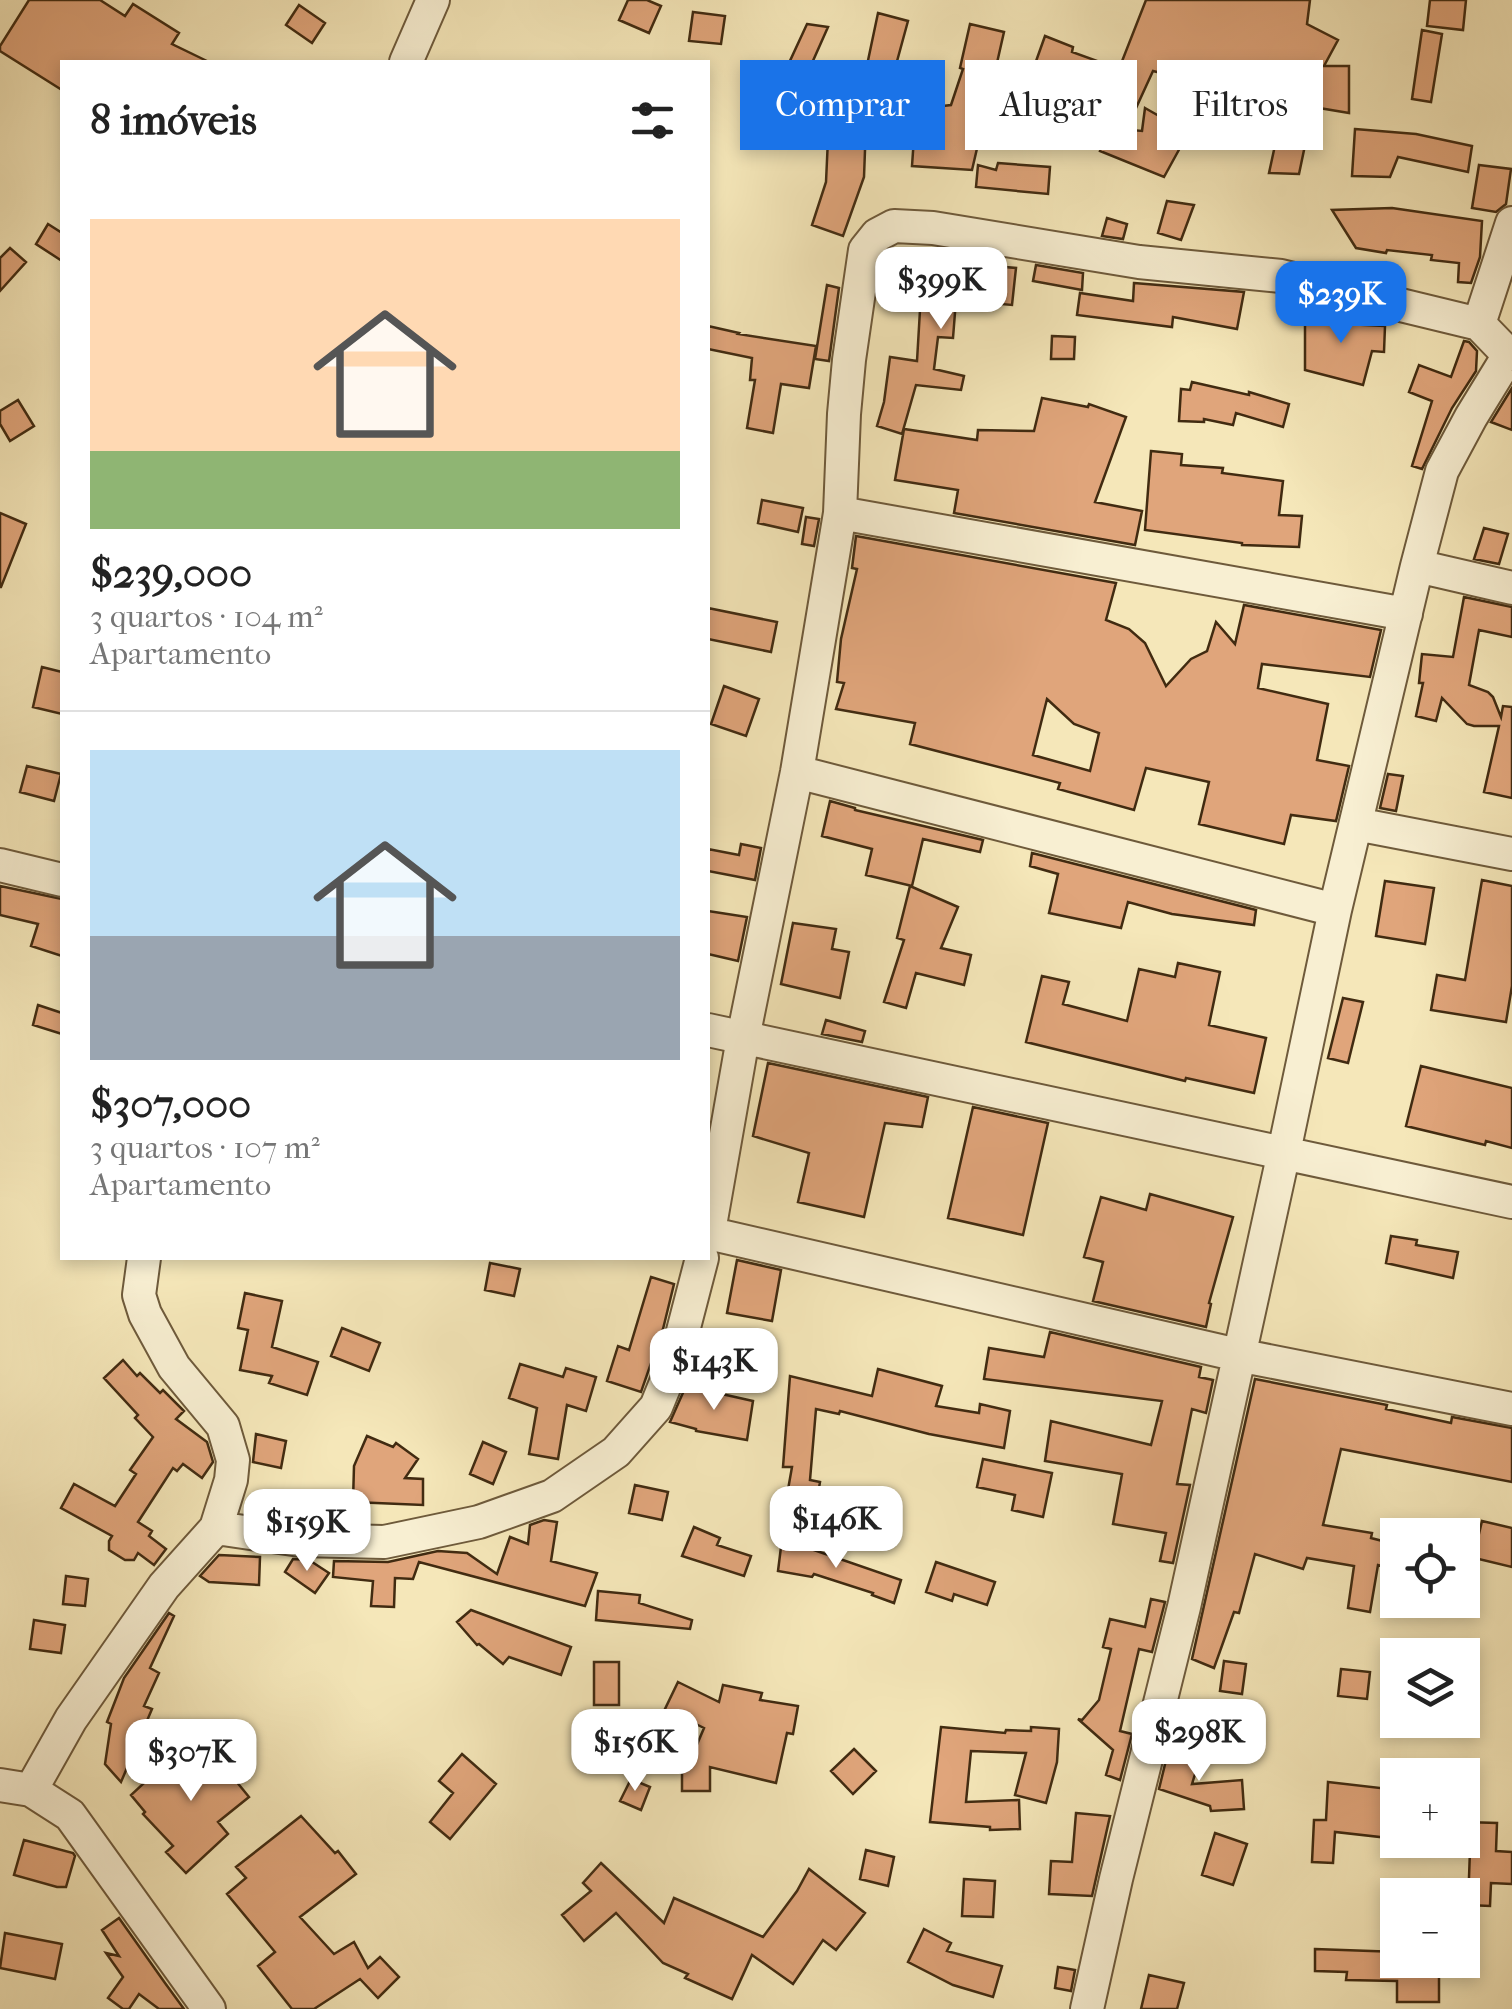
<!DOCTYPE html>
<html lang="pt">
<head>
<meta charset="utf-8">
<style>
  :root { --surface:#fff; --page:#f2f2f2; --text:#222; --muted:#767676; --line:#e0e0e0; --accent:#1a73e8 }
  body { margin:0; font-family:"IM FELL French Canon",serif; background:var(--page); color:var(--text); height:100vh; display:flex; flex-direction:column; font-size:38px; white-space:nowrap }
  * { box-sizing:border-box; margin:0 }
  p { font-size:32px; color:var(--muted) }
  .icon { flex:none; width:55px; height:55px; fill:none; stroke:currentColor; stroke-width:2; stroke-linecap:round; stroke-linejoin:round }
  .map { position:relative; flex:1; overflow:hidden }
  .sheet { position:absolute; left:60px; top:60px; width:650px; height:1200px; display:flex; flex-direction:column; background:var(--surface); border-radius:0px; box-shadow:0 5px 15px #0003 }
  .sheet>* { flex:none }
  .top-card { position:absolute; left:740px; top:60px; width:620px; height:90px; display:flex; gap:20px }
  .tools { position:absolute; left:1380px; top:1518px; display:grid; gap:20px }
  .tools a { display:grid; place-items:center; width:100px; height:100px; border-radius:0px; background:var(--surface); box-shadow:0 5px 15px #0003; font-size:50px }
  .price { position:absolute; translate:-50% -85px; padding:0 22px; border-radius:20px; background:#fff; color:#222; font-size:32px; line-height:65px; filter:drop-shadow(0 2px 5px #0008) }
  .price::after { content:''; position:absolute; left:50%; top:60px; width:30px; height:22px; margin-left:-15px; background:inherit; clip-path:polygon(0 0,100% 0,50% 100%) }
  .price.selected { background:var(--accent); color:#fff }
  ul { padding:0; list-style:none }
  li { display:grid; align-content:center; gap:20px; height:530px; padding:0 30px }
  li+li { border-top:2px solid var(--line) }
  li span { display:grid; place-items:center; height:310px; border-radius:0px; color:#555 }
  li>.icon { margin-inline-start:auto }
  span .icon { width:180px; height:180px; fill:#fffc; stroke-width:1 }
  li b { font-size:42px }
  h2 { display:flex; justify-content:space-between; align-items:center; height:120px; padding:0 30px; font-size:42px }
  .chip { padding:0 35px; border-radius:0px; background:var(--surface); box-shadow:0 5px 15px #0003; font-size:35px; line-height:90px }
  .chip.selected { background:var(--accent); color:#fff }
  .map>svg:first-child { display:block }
  .building { fill:#e0a57b; stroke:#412b11; stroke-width:2.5; fill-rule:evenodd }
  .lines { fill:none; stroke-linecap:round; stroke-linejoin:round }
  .minor-casing { stroke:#6e5a3b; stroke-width:36 }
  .minor { stroke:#f8efd2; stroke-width:32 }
</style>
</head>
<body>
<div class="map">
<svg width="1512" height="2009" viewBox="0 0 1512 2009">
  <rect width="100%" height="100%" fill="#f5e7b9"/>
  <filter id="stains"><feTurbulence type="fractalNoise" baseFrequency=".002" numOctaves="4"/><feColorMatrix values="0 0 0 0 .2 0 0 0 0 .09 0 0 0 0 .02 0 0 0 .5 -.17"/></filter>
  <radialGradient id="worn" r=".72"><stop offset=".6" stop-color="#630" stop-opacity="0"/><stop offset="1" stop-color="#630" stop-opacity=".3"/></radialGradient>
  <path class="building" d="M29 0H100L125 16 133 4 179 33 172 44 209 62H62V90L0 51V46Z
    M628 0H647L661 6 649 33 619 20Z
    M1146 0H1310L1307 24 1338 40 1324 66H1349V113L1313 107 1299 174 1269 173 1285 99 1231 87 1230 90 1153 71 1136 108 1047 88 1050 70 1035 64 1045 36 1073 47 1072 52 1119 69Z
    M1430 0H1466L1463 30 1427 26Z
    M299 5 325 23 312 43 286 25Z
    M693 12 725 16 721 44 689 41Z
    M878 13 908 21 896 65 899 66 893 95 862 89Z
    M807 24 828 27 808 72 789 63Z
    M970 24 1004 32 994 76 990 75 977 116 982 117V127L972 170 912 166 916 109 951 105 963 69 960 68Z
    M1422 30 1442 34 1431 102 1412 99Z
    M830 95 867 97 864 177 843 236 812 225 826 182Z
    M778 107 789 112 797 123 789 135 777 140 766 135 761 120 766 112Z
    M1145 108 1173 124 1165 137 1181 146 1164 177 1100 151 1109 128 1142 131Z
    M1355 129 1416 134 1472 146 1468 172 1398 157 1390 177 1352 176Z
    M998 163 1050 167 1048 194 976 187 978 165 996 170Z
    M1479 165 1511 169 1506 204 1496 212 1472 208Z
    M1167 201 1194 205 1181 240 1158 233Z
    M1392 208 1482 221 1480 257 1471 283 1458 282 1459 263 1431 260 1432 255 1387 250 1386 253 1356 248 1332 210Z
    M1107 218 1127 224 1123 239 1102 236Z
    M48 224 62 233V261L36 244Z
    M10 248 26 262 0 291V258Z
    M939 249 959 253 957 263 1016 268 1012 305 956 300 953 338 938 337 934 369 964 376 961 390 916 385 902 434 877 426 884 402 890 357 917 361 920 310 931 311Z
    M1036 265 1083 273 1082 290 1033 281Z
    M1134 283 1244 292 1237 329 1173 317 1172 327 1077 315 1080 293 1133 301Z
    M827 285 839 288 829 361 815 359Z
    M1322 307 1349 313 1347 324 1385 326 1384 352 1372 351 1363 385 1305 370V319L1320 321Z
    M708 326 739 333 738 334 816 346 809 388 781 384 773 433 747 428 755 380H750L752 358 708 349Z
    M1052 336 1075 337 1074 359H1051Z
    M1464 341 1469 342 1477 351 1476 371 1452 408 1422 469 1412 466 1432 401 1409 392 1419 365 1451 377Z
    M1192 382 1249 395V392L1289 404 1283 427 1236 413 1233 425 1204 419V422L1179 421 1181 389 1190 390Z
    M1512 388V430L1491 422Z
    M1042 398 1088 407 1089 404 1126 417 1095 502 1142 511 1135 545 954 513 958 490 895 480 904 429 977 440 978 430 1034 431Z
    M18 400 34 426 10 441 0 424V411Z
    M1151 451 1182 454 1181 465 1223 468 1222 473 1283 481 1279 515 1302 516 1299 547 1242 545V543L1145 530Z
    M762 500 803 508 798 532 758 523Z
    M0 513 26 524 1 587H0Z
    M806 517 819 519 814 546 802 544Z
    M1484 528 1508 534 1499 564 1474 559Z
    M856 536 1116 583 1106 620 1129 629 1145 643 1166 686 1191 659 1207 651 1216 622 1235 644 1244 605 1381 630 1370 677 1262 664 1258 688 1328 704 1317 760 1349 766 1336 821 1291 815 1284 844 1199 824 1209 782 1146 768 1134 810 1058 789 1060 783 910 744 915 723 836 709 844 683 837 682 841 639 857 569 852 568ZM1047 699 1074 724 1099 733 1090 771 1033 755Z
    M1464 597 1512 607V637L1479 630 1469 685 1488 692 1493 697 1501 717 1503 706 1512 707V798L1484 792 1499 726H1474L1467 724 1442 698 1436 721 1416 716 1423 683H1419L1422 654 1453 657Z
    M708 608 777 622 771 652 708 639Z
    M42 667 62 672V714L33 707Z
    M724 686 759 699 746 736 711 724Z
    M27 766 61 774 54 801 20 792Z
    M1388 774 1403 776 1396 811 1380 808Z
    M830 801 855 808V810L983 840 980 852 923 839 912 886 866 875 872 849 822 836Z
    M741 844 761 848 755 880 708 871V849L739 855Z
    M1032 853 1256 910 1254 925 1172 914 1128 902 1121 928 1049 913 1058 874 1030 866Z
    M1482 880 1512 886V986L1506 1022 1431 1010 1437 975 1465 980Z
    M1385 881 1434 888 1425 944 1376 936Z
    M0 886 62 899V956L31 946 38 924 0 915Z
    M910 886 958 907 941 948 971 955 964 985 916 973 906 1008 884 1002 904 940 897 938Z
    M708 911 747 917 738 961 708 954Z
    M793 923 836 929 832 949 849 952 840 998 781 984Z
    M1178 963 1220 972 1209 1025 1266 1038 1254 1093 1186 1078 1185 1081 1026 1042 1042 976 1069 982 1063 1004 1127 1021 1139 969 1175 977Z
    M1343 998 1363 1002 1348 1063 1328 1058Z
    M38 1005 62 1013V1034L33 1025Z
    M826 1020 865 1031 862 1042 822 1034Z
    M768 1063 928 1097 922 1127 885 1123 864 1217 798 1202 809 1153 753 1136Z
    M1421 1066 1512 1088V1148L1486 1141 1485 1145 1406 1126Z
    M973 1107 1048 1123 1023 1235 948 1218Z
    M1150 1194 1233 1217 1209 1303 1211 1304 1206 1327 1093 1301 1103 1262 1084 1257 1101 1197 1146 1210Z
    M1391 1236 1417 1240 1416 1245 1458 1252 1453 1278 1386 1263Z
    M737 1260 781 1270 772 1321 727 1313Z
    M490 1263 520 1269 514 1296 485 1290Z
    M651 1277 674 1284 663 1329 641 1392 607 1381 618 1346 629 1350Z
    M245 1293 282 1301 272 1347 318 1362 307 1395 269 1383 272 1376 240 1370 248 1330 238 1328Z
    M342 1328 380 1343 369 1371 331 1356Z
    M1050 1332 1201 1367 1199 1377 1213 1380 1206 1413 1192 1409 1177 1484 1190 1485 1173 1563 1160 1561 1166 1533 1113 1524 1122 1474 1045 1461 1051 1421 1151 1445 1162 1401 984 1379 989 1348 1044 1357Z
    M123 1360 137 1376 140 1373 160 1393 163 1390 184 1411 176 1419 207 1442 213 1462 202 1478 183 1464 177 1471 173 1468 138 1522 152 1531 149 1536 166 1549 154 1565 138 1553 134 1560H125L109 1550V1541L112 1536 61 1508 74 1484 115 1506 136 1474 130 1470 153 1437 135 1418 138 1415 104 1378Z
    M520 1364 563 1377 566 1368 596 1377 586 1411 567 1405 558 1459 529 1454 537 1408 509 1398Z
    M878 1369 942 1386 936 1406 979 1413 980 1404 1010 1411 1004 1448 929 1434 840 1411 839 1414 816 1409 810 1480 820 1482 816 1506 786 1501 792 1467H783L790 1376 872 1396Z
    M1255 1379 1387 1405 1386 1409 1451 1423 1452 1417 1512 1428V1482L1341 1449 1323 1525 1372 1533 1371 1538 1398 1545V1570L1378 1565 1370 1612 1348 1608 1354 1566 1307 1558 1303 1569 1255 1554 1239 1613 1234 1612 1214 1668 1192 1659Z
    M686 1386 753 1401 747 1440 696 1431V1429L670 1422Z
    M256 1434 286 1441 281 1468 253 1462Z
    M367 1436 393 1447 396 1443 418 1459 405 1478 423 1479V1505L353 1502 354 1466Z
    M483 1442 506 1452 493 1484 470 1474Z
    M983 1459 1052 1473 1043 1517 1012 1510 1015 1495 977 1487Z
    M635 1485 668 1492 662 1520 629 1513Z
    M544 1520 557 1522 551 1561 597 1573 585 1606 419 1562 413 1579 395 1578 394 1607 371 1606 373 1581 333 1577 334 1561 388 1562 438 1551 467 1553 497 1574 510 1537 528 1544 530 1525Z
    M1482 1521 1512 1528V1567L1462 1555V1534L1478 1538Z
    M694 1527 720 1538 717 1545 751 1556 744 1576 682 1556Z
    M782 1539 901 1580 894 1603 872 1595 873 1593 814 1574 812 1577 778 1571Z
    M219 1555 260 1557 259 1585 209 1582 200 1576Z
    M293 1559 309 1560 329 1573 315 1593 285 1572Z
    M936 1562 995 1582 987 1605 954 1594 952 1601 926 1592Z
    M66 1576 88 1579 85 1606 63 1604Z
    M598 1591 640 1595 639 1603 692 1620 690 1629 596 1620Z
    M1151 1599 1165 1602 1152 1652 1139 1649 1120 1731 1132 1734 1120 1780 1106 1775 1113 1750 1078 1719 1082 1720 1099 1700 1111 1649 1103 1647 1110 1619 1145 1627Z
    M471 1610 571 1647 561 1675 509 1657 503 1664 479 1644 477 1645 457 1622Z
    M169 1613 174 1616 150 1668 159 1673 144 1706 152 1709 121 1782 105 1764 111 1724 107 1722 124 1678Z
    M34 1620 65 1625 61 1653 30 1649Z
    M1224 1661 1246 1664 1242 1694 1220 1691Z
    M594 1662H619V1705H594Z
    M1341 1669 1370 1672 1367 1699 1338 1696Z
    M678 1682 719 1702 723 1685 762 1693 760 1700 798 1706 793 1734 787 1733 776 1783 710 1767V1791H682V1761H690L704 1728 665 1709Z
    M941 1727 1005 1733 1006 1730 1031 1731V1727L1059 1729 1057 1762 1046 1803 1015 1795 1026 1753 971 1751 966 1802 1019 1800 1020 1829 990 1830V1827L930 1822Z
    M212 1741 231 1766 227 1770 249 1797 218 1822 228 1834 186 1873 166 1852 173 1846 143 1814 145 1812 131 1795 171 1758 180 1767Z
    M1169 1748 1200 1758 1192 1784 1242 1780 1244 1809 1211 1811 1210 1806 1159 1789Z
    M854 1749 876 1771 853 1794 831 1771Z
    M462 1754 496 1784 450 1839 430 1822 453 1793 439 1781Z
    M631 1779 650 1787 641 1810 620 1801Z
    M1328 1782 1398 1790V1839L1335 1832 1333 1863 1312 1862 1314 1820H1326Z
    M1076 1813 1110 1816 1092 1896 1049 1894 1051 1861 1072 1862Z
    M301 1816 335 1853 338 1851 356 1874 300 1917 334 1954 354 1942 368 1968 380 1957 399 1977 378 1998 360 1979 314 2009H292L258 1966 275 1952 227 1894 246 1878 236 1867Z
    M1465 1822 1497 1823 1496 1851 1512 1852V1884L1491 1883 1490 1906 1468 1905 1470 1850 1464 1849Z
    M1215 1833 1247 1844 1233 1885 1202 1875Z
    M24 1840 73 1853 75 1856 66 1887H57L14 1875Z
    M866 1850 894 1857 888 1886 860 1879Z
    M601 1863 664 1923 674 1898 763 1937 797 1891 809 1869 865 1913 836 1950 823 1940 793 1984 752 1955 732 1999 685 1978 688 1974 663 1963 616 1913 584 1941 562 1915 591 1891 583 1883Z
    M964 1879 995 1881 993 1917 962 1916Z
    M119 1918 165 1983 184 2009H159L139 1994 129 2009H123L108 1998 123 1977 106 1953 119 1956 102 1930Z
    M924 1929 951 1943 947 1951 1002 1966 993 1997 953 1985 908 1962Z
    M5 1933 62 1944 55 1979 0 1968Z
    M1315 1949 1398 1952V1960H1439V2002H1397V1981L1346 1980 1347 1972 1315 1971Z
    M1058 1967 1075 1970 1071 1991 1055 1988Z
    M1149 1975 1184 1983 1177 2009H1141Z"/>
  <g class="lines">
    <g class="minor-casing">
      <path id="minor" d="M406 62 433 0
        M1479 324 1512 223
        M840 513 1406 614
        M1417 566 1512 588
        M797 772 1335 910
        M1356 824 1512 854
        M0 865 62 880
        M708 1030 1512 1202
        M708 1233 1238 1355 1512 1409
        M708 1237 743 1038 797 772 840 513 844 414 849 360 865 250 877 235 894 226 933 228 1139 262 1281 276 1479 324 1509 355
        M216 1528 300 1540 384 1542 479 1522 552 1496 616 1452 656 1407 676 1358 702 1258
        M0 1785 31 1790 70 1815 209 2009
        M31 1790 71 1719 164 1586 216 1528 231 1480 233 1460 223 1426 174 1367 145 1314 139 1295 144 1258
        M1087 2009 1116 1879 1184 1607 1284 1152 1335 910 1417 566 1442 471 1471 417 1509 355 1512 354"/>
    </g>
    <use href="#minor" class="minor"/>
  </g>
  <rect width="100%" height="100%" filter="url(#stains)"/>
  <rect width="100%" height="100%" fill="url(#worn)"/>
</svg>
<div class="tools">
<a><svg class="icon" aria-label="locate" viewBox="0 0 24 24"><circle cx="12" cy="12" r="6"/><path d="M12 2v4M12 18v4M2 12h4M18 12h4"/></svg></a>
<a><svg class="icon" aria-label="layers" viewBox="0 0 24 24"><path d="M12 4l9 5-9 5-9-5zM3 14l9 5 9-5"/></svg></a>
<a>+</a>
<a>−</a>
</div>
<b class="price" style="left:941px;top:332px">$399K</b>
<b class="price selected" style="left:1341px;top:346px">$239K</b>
<b class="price" style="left:714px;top:1413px">$143K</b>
<b class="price" style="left:836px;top:1571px">$146K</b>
<b class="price" style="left:307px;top:1574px">$159K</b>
<b class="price" style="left:1199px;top:1784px">$298K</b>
<b class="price" style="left:635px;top:1794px">$156K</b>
<b class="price" style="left:191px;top:1804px">$307K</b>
<div class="top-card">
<a class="chip selected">Comprar</a>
<a class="chip">Alugar</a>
<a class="chip">Filtros</a>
</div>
<section class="sheet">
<h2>8 imóveis<svg class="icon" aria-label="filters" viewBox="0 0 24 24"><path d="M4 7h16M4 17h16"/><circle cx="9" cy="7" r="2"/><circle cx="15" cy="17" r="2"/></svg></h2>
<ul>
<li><span style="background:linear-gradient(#ffd9b3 75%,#8fb573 0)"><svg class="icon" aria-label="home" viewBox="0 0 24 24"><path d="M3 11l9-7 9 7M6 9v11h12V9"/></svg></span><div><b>$239,000</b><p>3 quartos · 104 m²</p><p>Apartamento</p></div></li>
<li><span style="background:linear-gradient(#bfe0f5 60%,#9aa5b1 0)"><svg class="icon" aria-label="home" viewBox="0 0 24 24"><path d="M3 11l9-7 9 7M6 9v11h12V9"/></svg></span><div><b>$307,000</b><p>3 quartos · 107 m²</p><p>Apartamento</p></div></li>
</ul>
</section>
</div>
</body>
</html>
